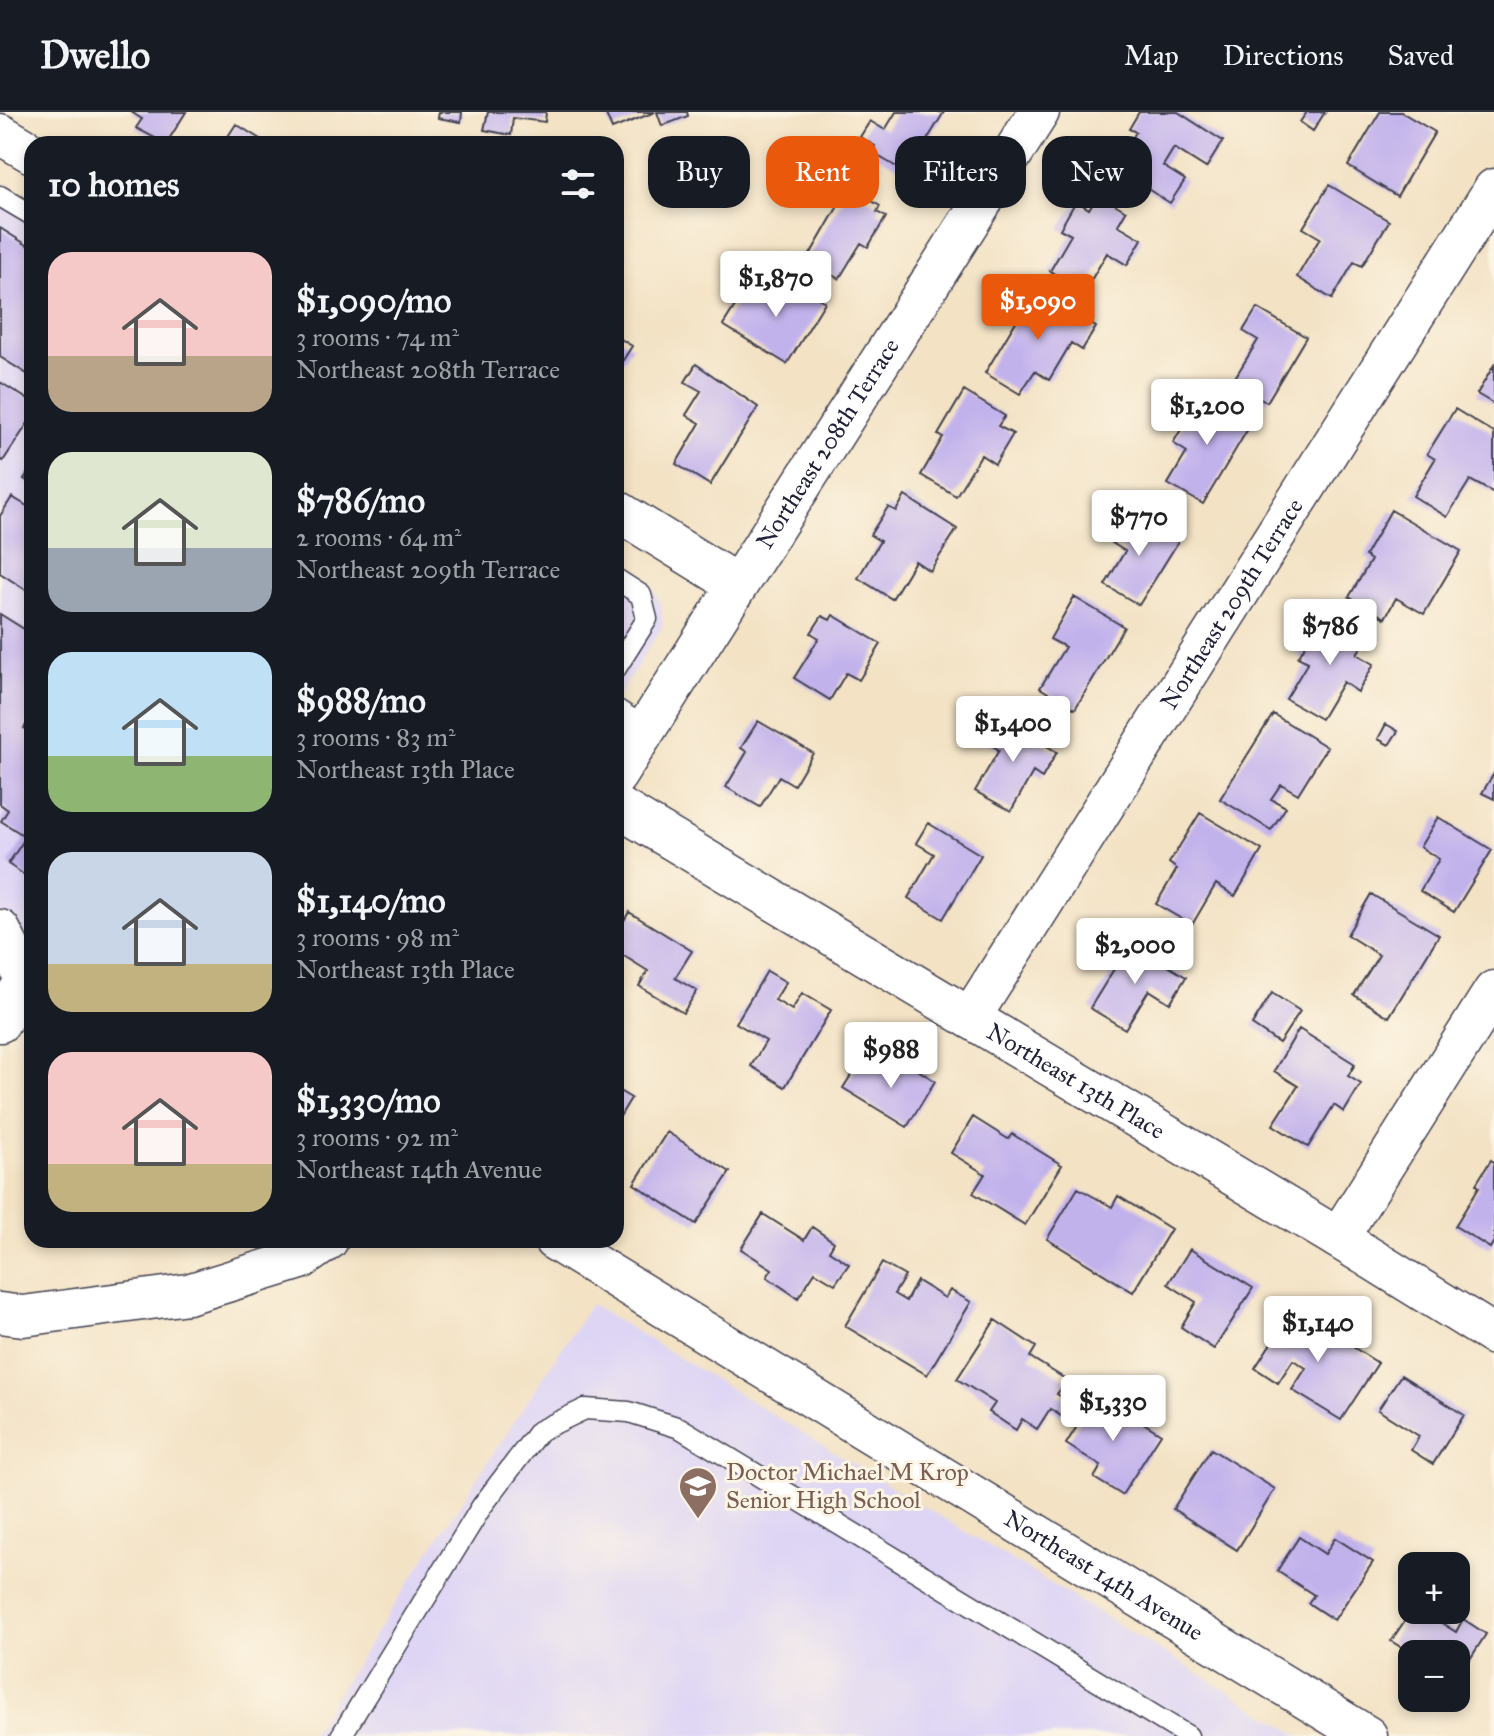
<!DOCTYPE html>
<html lang="en">
<head>
<meta charset="utf-8">
<style>
  :root { --surface:#171b24; --page:#20242c; --text:#f1f3f6; --muted:#9ea1a6; --line:#363941; --accent:#ea580c }
  body { margin:0; font-family:"IM FELL Great Primer",serif; background:var(--page); color:var(--text); height:100vh; display:flex; flex-direction:column; font-size:30px; white-space:nowrap }
  * { box-sizing:border-box; margin:0 }
  p { font-size:26px; color:var(--muted) }
  .icon { flex:none; width:44px; height:44px; fill:none; stroke:currentColor; stroke-width:2; stroke-linecap:round; stroke-linejoin:round }
  .map { position:relative; flex:1; overflow:hidden }
  .side { position:absolute; left:24px; top:24px; width:600px; height:1112px; display:flex; flex-direction:column; background:var(--surface); border-radius:24px; box-shadow:0 4px 12px #0003 }
  .side>* { flex:none }
  .hud { position:absolute; left:648px; top:24px; width:726px; height:72px; display:flex; gap:16px }
  .controls { position:absolute; left:1398px; top:1440px; display:grid; gap:16px }
  .controls a { display:grid; place-items:center; width:72px; height:72px; border-radius:16px; background:var(--surface); box-shadow:0 4px 12px #0003; font-size:40px }
  .price { position:absolute; translate:-50% -68px; padding:0 18px; border-radius:8px; background:#fff; color:#222; font-size:26px; line-height:52px; filter:drop-shadow(0 2px 4px #0008) }
  .price::after { content:''; position:absolute; left:50%; top:48px; width:24px; height:18px; margin-left:-12px; background:inherit; clip-path:polygon(0 0,100% 0,50% 100%) }
  .price.selected { background:var(--accent); color:#fff }
  ul { padding:0; list-style:none }
  li { display:flex; align-items:center; gap:24px; height:200px; padding:0 24px }
  li span { display:grid; place-items:center; flex:none; width:224px; height:160px; border-radius:24px; color:#555 }
  li>.icon { margin-inline-start:auto }
  span .icon { width:96px; height:96px; fill:#fffc; stroke-width:1 }
  li b { font-size:34px }
  h2 { display:flex; justify-content:space-between; align-items:center; height:96px; padding:0 24px; font-size:34px }
  .chip { padding:0 28px; border-radius:24px; background:var(--surface); box-shadow:0 4px 12px #0003; font-size:28px; line-height:72px }
  .chip.selected { background:var(--accent); color:#fff }
  header { display:flex; align-items:center; gap:48px; box-sizing:border-box; height:112px; padding:0 40px; background:var(--surface); border-bottom:2px solid var(--line) }
  header strong { font-size:38px }
  nav { display:flex; gap:44px; margin-inline-start:auto; font-size:28px }
  .map>svg:first-child { display:block }
  .built { fill:#ded5f5 }
  .building { fill:#c2b2ec }
  .lines { fill:none; stroke-linecap:round; stroke-linejoin:round }
  .service-casing { stroke:#413f50; stroke-width:23 }
  .minor-casing { stroke:#413f50; stroke-width:43 }
  .service { stroke:#fff; stroke-width:20 }
  .minor { stroke:#fff; stroke-width:40 }
  .labels { text-anchor:middle; dominant-baseline:central; stroke-width:6; stroke-linejoin:round; paint-order:stroke }
  .street-label { font-size:24px; fill:#22223b; stroke:#fcf5e5 }
  .education-label { font-size:24px; fill:#785e54; stroke:#fcf5e5; text-anchor:start }
</style>
</head>
<body>
<header>
<strong>Dwello</strong>
<nav><a>Map</a><a>Directions</a><a>Saved</a></nav>
</header>
<div class="map">
<svg width="1494" height="1624" viewBox="0 0 1494 1624">
  <rect width="100%" height="100%" fill="#fcf5e5"/>
  <filter id="ink" filterUnits="userSpaceOnUse"><feTurbulence type="fractalNoise" baseFrequency=".0125" numOctaves="2"/><feDisplacementMap in="SourceGraphic" scale="16" xChannelSelector="R" yChannelSelector="G"/><feConvolveMatrix kernelMatrix="1 2 1 2 8 2 1 2 1" color-interpolation-filters="sRGB"/></filter>
  <filter id="wash" filterUnits="userSpaceOnUse"><feTurbulence type="fractalNoise" baseFrequency=".006" numOctaves="4" result="noise"/><feDisplacementMap in="SourceGraphic" scale="32" xChannelSelector="R" yChannelSelector="G"/><feGaussianBlur stdDeviation="1.8" result="paint"/><feColorMatrix in="noise" values="0 0 0 0 0 0 0 0 0 0 0 0 0 0 0 0 0 1.4 0 .05"/><feComposite in="paint" operator="in"/></filter>
  <g filter="url(#wash)">
    <rect width="100%" height="100%" fill="#f3e2c4"/>
    <path class="built" d="M0 69 32 89V851L0 831Z
      M616 450 650 471 661 492 663 514 616 587Z
      M591 1192 1301 1624H309Z"/>
    <g id="blocks">
      <path class="building" d="M131 0H186L166 32 136 16 142 7Z
        M439 0H462L461 10 438 6Z
        M488 0H546L545 10 513 6 511 23 484 18Z
        M605 0H655L612 17Z
        M657 0H687L688 4 662 14Z
        M896 0H944L907 61 871 40 875 34 860 25 870 9 885 18Z
        M1139 0H1178L1223 29 1206 56 1174 36 1163 54 1185 68 1170 91 1114 56 1136 20 1129 17Z
        M1307 0H1325L1313 19 1300 10Z
        M1380 0H1401L1435 20 1397 84 1348 54Z
        M236 12 268 32H223Z
        M1329 73 1389 109 1362 154 1354 150 1332 187 1297 165 1320 126 1303 116Z
        M849 75 880 94 877 100 886 105 868 135 861 131 839 167 807 148Z
        M1098 82 1126 99 1118 113 1142 127 1127 153 1107 141 1084 180 1050 159 1071 123 1060 117 1076 89 1089 97Z
        M0 116 32 136V265L0 245Z
        M784 165 825 190 787 252 723 213 745 178 767 192Z
        M1035 178 1096 215 1082 238 1071 231 1049 268 1035 259 1020 282 985 261Z
        M1257 196 1306 225 1267 290 1233 269 1258 228 1243 219Z
        M616 224 632 234 616 259Z
        M696 252 758 295 710 373 676 352 700 311 686 303 701 279 685 270Z
        M1494 253V292L1477 282Z
        M0 270 32 290V305L3 349 0 347Z
        M964 279 1005 304 998 314 1013 322 995 352 981 343 956 384 921 363 943 325 938 323Z
        M1203 281 1252 310 1203 392 1168 372 1187 340 1173 331Z
        M1455 297 1494 321V381L1470 368 1447 405 1413 384 1435 347 1427 342Z
        M32 355V372L24 367Z
        M905 384 957 417 930 459 915 449 892 487 858 466 880 429 870 423 888 395 896 399Z
        M12 385 32 397V482L0 461V404Z
        M1391 398 1461 439 1424 502 1396 486 1385 506 1349 485 1371 448 1365 444Z
        M1130 401 1178 430 1139 493 1105 473 1125 439 1112 431Z
        M1074 485 1124 515 1075 597 1040 576 1065 535 1050 527Z
        M0 502 32 522V604L24 616 32 621V768L8 752 26 725 1 709 8 698 0 692Z
        M833 503 881 532 859 568 846 561 830 588 794 566 819 526 811 521 822 504 830 508Z
        M1337 505 1368 523 1357 542 1374 552 1358 580 1343 570 1321 607 1286 587 1308 550 1298 545 1315 517 1326 523Z
        M1273 602 1327 635 1298 682 1281 672 1271 687 1286 695 1271 718 1220 687Z
        M999 606 1057 640 1042 666 1033 660 1011 699 975 679 999 638 985 629Z
        M758 609 813 641 794 673 779 664 760 695 726 675 747 640 741 636Z
        M1386 612 1398 619 1389 633 1378 627Z
        M1494 661V687L1482 681Z
        M1200 701 1262 738 1235 784 1216 772 1192 813 1156 792 1177 757 1169 751Z
        M1438 705 1492 738 1454 800 1420 779 1439 747 1420 735Z
        M928 711 981 743 943 807 908 786 934 742 916 731Z
        M1371 782 1439 823 1389 905 1354 883 1379 843 1347 823Z
        M629 800 692 839 675 866 697 879 683 901 639 874 648 859 616 839V822Z
        M1130 831 1186 865 1170 891 1149 878 1125 917 1090 896Z
        M767 859 786 870 775 888 792 898 802 881 831 898 785 975 751 954 766 929 736 911Z
        M1272 881 1300 899 1279 931 1252 913Z
        M1299 917 1355 952 1348 964 1361 972 1344 1000 1334 993 1308 1035 1273 1013 1298 974 1274 959Z
        M862 946 893 965 904 949 935 969 907 1015 843 976Z
        M616 977 631 986 616 1011Z
        M973 1005 1008 1027 1012 1022 1062 1053 1025 1113 973 1081 985 1062 951 1041Z
        M667 1020 730 1060 696 1112 634 1072Z
        M1491 1048 1494 1050V1129L1490 1136 1455 1114 1479 1075 1476 1072Z
        M1078 1076 1112 1095 1118 1084 1171 1117 1133 1180 1047 1127Z
        M763 1102 804 1128 812 1115 834 1130 829 1139 849 1152 835 1172 815 1160 798 1186 767 1165 772 1157 741 1137Z
        M1190 1137 1253 1176 1214 1237 1181 1215 1196 1190 1168 1172Z
        M882 1151 905 1164 894 1182 906 1189 917 1169 945 1186 950 1178 971 1190 927 1263 845 1214Z
        M1293 1197 1378 1251 1341 1308 1292 1278 1306 1256 1293 1248 1278 1271 1255 1256Z
        M995 1208 1036 1235 1030 1245 1067 1268 1057 1282 1070 1290 1061 1304 1050 1297 1037 1317 1022 1307 1016 1318 989 1300 995 1291 957 1267Z
        M1401 1263 1464 1303 1433 1352 1411 1338 1419 1324 1378 1298Z
        M1097 1282 1161 1322 1122 1383 1094 1366 1101 1354 1066 1332Z
        M1211 1337 1275 1377 1237 1438 1173 1397Z
        M1299 1425 1325 1442 1335 1426 1373 1450 1334 1508 1308 1491 1314 1483 1277 1459Z
        M1412 1498H1421L1456 1520 1463 1507 1486 1522 1456 1569V1542H1412L1391 1529Z"/>
    </g>
  </g>
  <g filter="url(#ink)">
    <use href="#blocks" fill-opacity="0" stroke="#413f50" stroke-width="2"/>
    <g class="lines">
      <g class="service-casing">
        <path id="service" d="M0 84 32 103
          M616 467 641 483 647 507 616 556
          M616 597 646 616
          M341 1624 482 1394 539 1319 585 1297 629 1300 680 1316 1188 1624"/>
      </g>
      <g class="minor-casing">
        <g id="minor">
          <path d="M0 22 32 41"/>
          <path d="M616 398 736 472"/>
          <path id="s1" d="M616 664 1039 0"/>
          <path id="s2" d="M616 694 1338 1126 1494 1223"/>
          <path d="M0 818 26 868 0 910"/>
          <path id="s3" d="M970 906 1494 77"/>
          <path d="M1338 1126 1494 879"/>
          <path id="s4" d="M554 1128 1367 1624"/>
          <path d="M0 1201 23 1204 188 1182 301 1147 328 1128"/>
        </g>
      </g>
      <use href="#service" class="service"/>
      <use href="#minor" class="minor"/>
    </g>
  </g>
  <defs>
    <g id="school-pin" transform="scale(2)"><path d="M0 17L-7.5 6A9.5 9.5 0 1 1 7.5 6Z" fill="#8d6e63" stroke="#fcf5e5"/><path d="M0-5L7-2L0 1L-7-2ZM-4 1L0 2.5L4 1V4Q0 6-4 4Z" fill="#fff"/></g>
  </defs>
  <g fill-rule="evenodd">
    <use href="#school-pin" x="698" y="1374"/>
  </g>
  <g class="labels">
    <g class="street-label">
      <text stroke="none"><textPath href="#s1" startOffset="394">Northeast 208th Terrace</textPath></text>
      <text stroke="none"><textPath href="#s3" startOffset="490">Northeast 209th Terrace</textPath></text>
      <text stroke="none"><textPath href="#s2" startOffset="536">Northeast 13th Place</textPath></text>
      <text stroke="none"><textPath href="#s4" startOffset="644">Northeast 14th Avenue</textPath></text>
    </g>
    <g class="education-label">
      <text x="726" y="1360">Doctor Michael M Krop<tspan x="726" dy="28">Senior High School</tspan></text>
    </g>
  </g>
</svg>
<div class="controls">
<a>+</a>
<a>−</a>
</div>
<b class="price" style="left:776px;top:207px">$1,870</b>
<b class="price selected" style="left:1038px;top:230px">$1,090</b>
<b class="price" style="left:1207px;top:335px">$1,200</b>
<b class="price" style="left:1139px;top:446px">$770</b>
<b class="price" style="left:1330px;top:555px">$786</b>
<b class="price" style="left:1013px;top:652px">$1,400</b>
<b class="price" style="left:1135px;top:874px">$2,000</b>
<b class="price" style="left:891px;top:978px">$988</b>
<b class="price" style="left:1318px;top:1252px">$1,140</b>
<b class="price" style="left:1113px;top:1331px">$1,330</b>
<div class="hud">
<a class="chip">Buy</a>
<a class="chip selected">Rent</a>
<a class="chip">Filters</a>
<a class="chip">New</a>
</div>
<section class="side">
<h2>10 homes<svg class="icon" aria-label="filters" viewBox="0 0 24 24"><path d="M4 7h16M4 17h16"/><circle cx="9" cy="7" r="2"/><circle cx="15" cy="17" r="2"/></svg></h2>
<ul>
<li><span style="background:linear-gradient(#f6c9c9 65%,#b9a48a 0)"><svg class="icon" aria-label="home" viewBox="0 0 24 24"><path d="M3 11l9-7 9 7M6 9v11h12V9"/></svg></span><div><b>$1,090/mo</b><p>3 rooms · 74 m²</p><p>Northeast 208th Terrace</p></div></li>
<li><span style="background:linear-gradient(#dfe7d0 60%,#9aa5b1 0)"><svg class="icon" aria-label="home" viewBox="0 0 24 24"><path d="M3 11l9-7 9 7M6 9v11h12V9"/></svg></span><div><b>$786/mo</b><p>2 rooms · 64 m²</p><p>Northeast 209th Terrace</p></div></li>
<li><span style="background:linear-gradient(#bfe0f5 65%,#8fb573 0)"><svg class="icon" aria-label="home" viewBox="0 0 24 24"><path d="M3 11l9-7 9 7M6 9v11h12V9"/></svg></span><div><b>$988/mo</b><p>3 rooms · 83 m²</p><p>Northeast 13th Place</p></div></li>
<li><span style="background:linear-gradient(#c9d6e8 70%,#c2b280 0)"><svg class="icon" aria-label="home" viewBox="0 0 24 24"><path d="M3 11l9-7 9 7M6 9v11h12V9"/></svg></span><div><b>$1,140/mo</b><p>3 rooms · 98 m²</p><p>Northeast 13th Place</p></div></li>
<li><span style="background:linear-gradient(#f6c9c9 70%,#c2b280 0)"><svg class="icon" aria-label="home" viewBox="0 0 24 24"><path d="M3 11l9-7 9 7M6 9v11h12V9"/></svg></span><div><b>$1,330/mo</b><p>3 rooms · 92 m²</p><p>Northeast 14th Avenue</p></div></li>
</ul>
</section>
</div>
</body>
</html>
